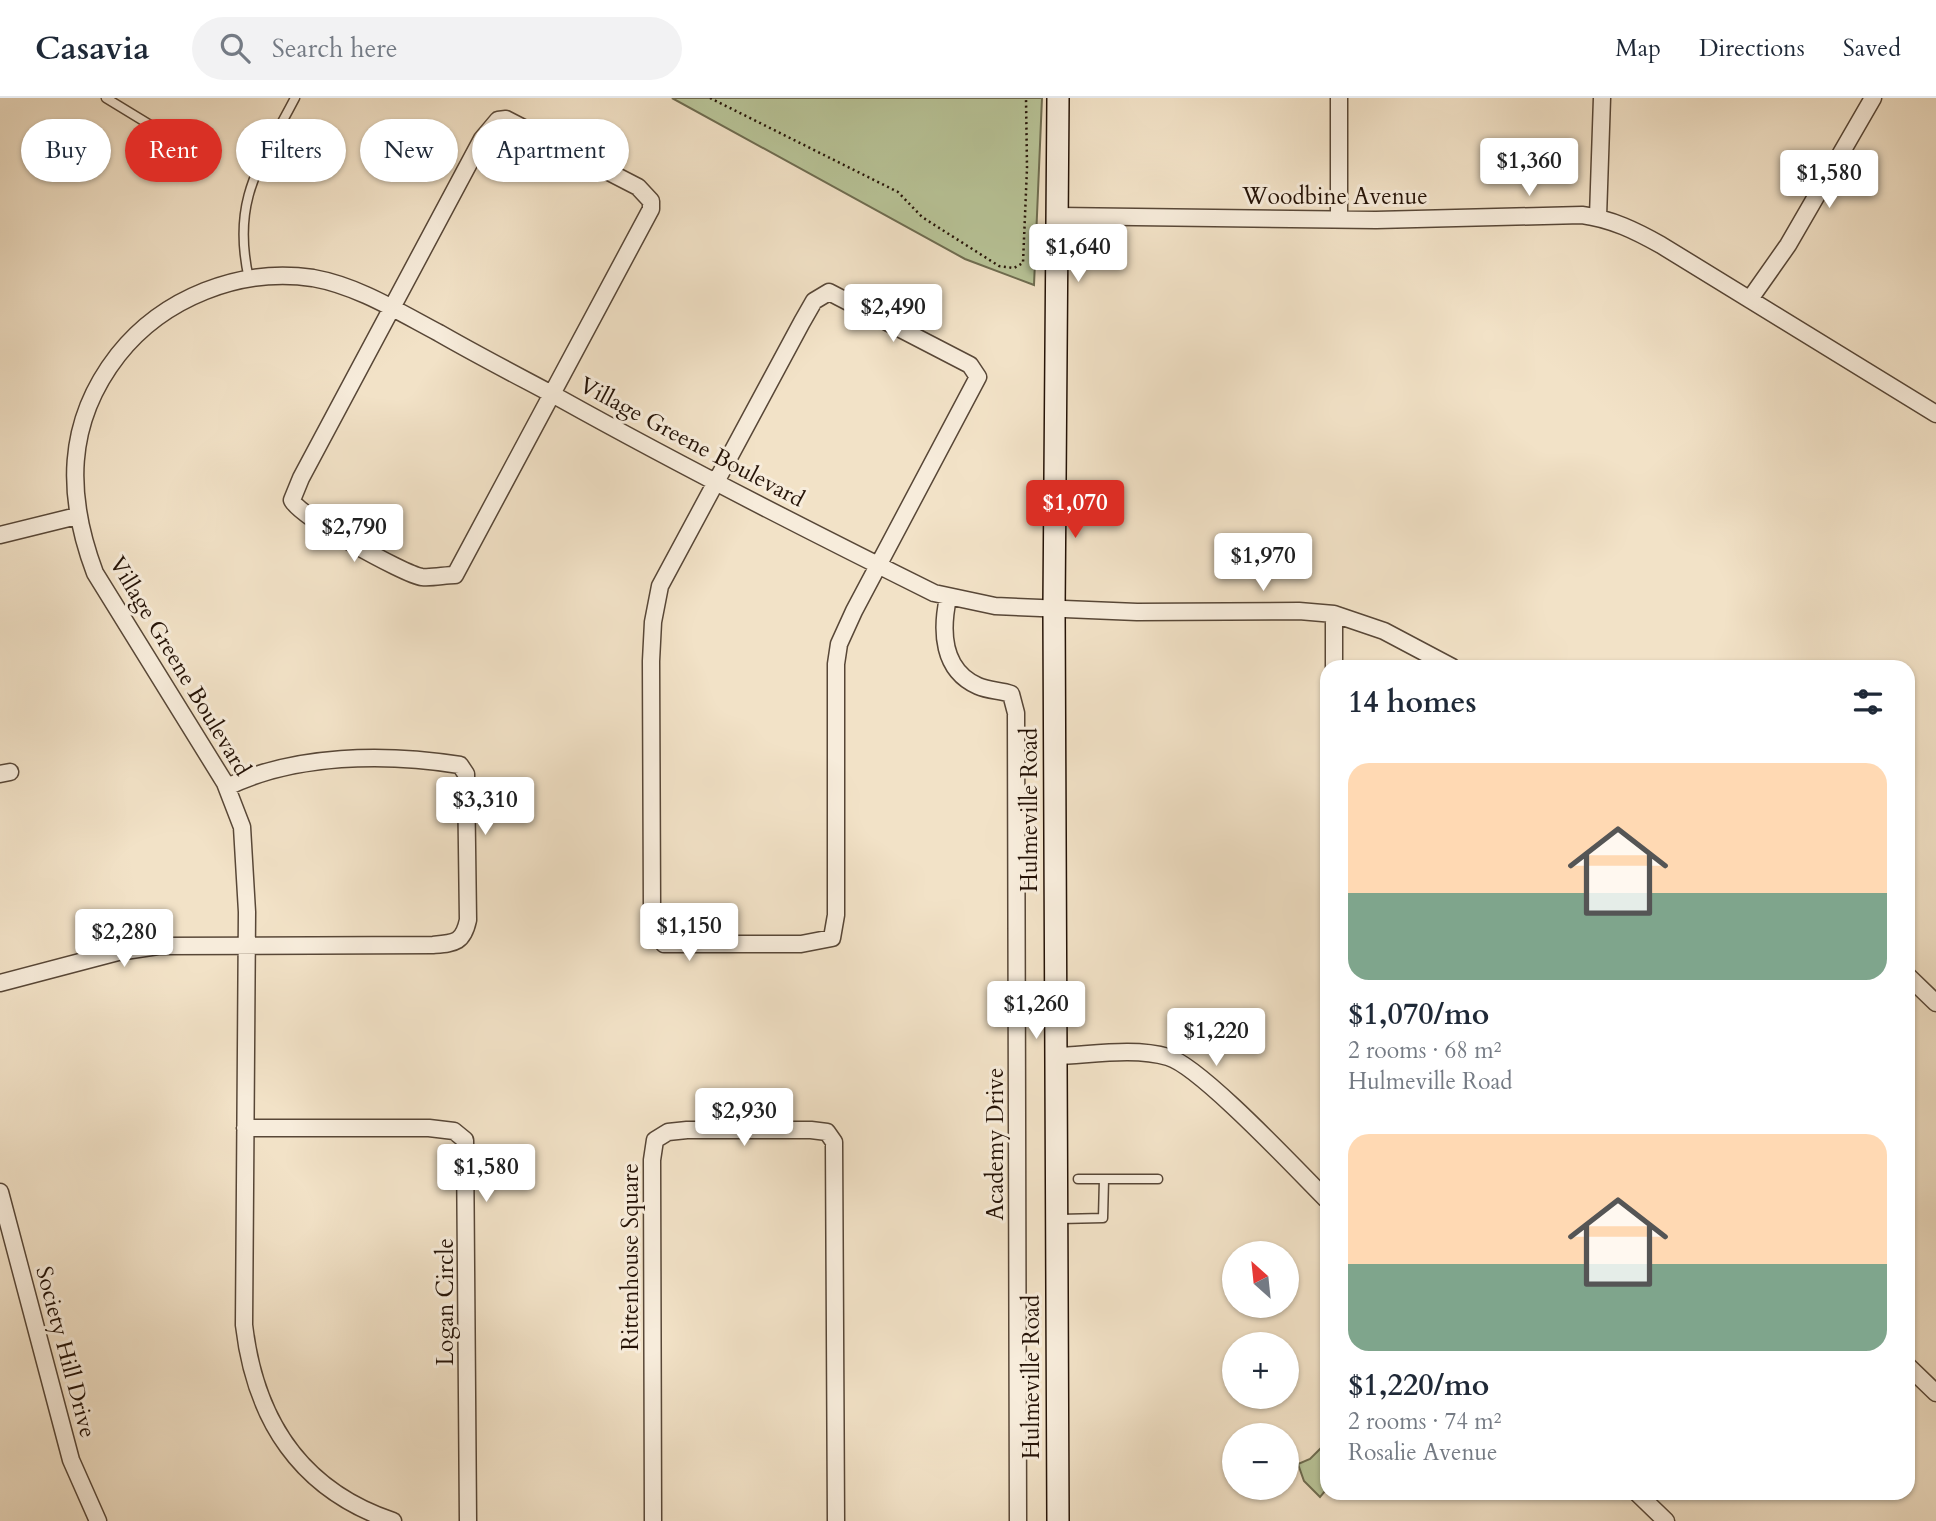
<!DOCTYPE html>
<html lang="en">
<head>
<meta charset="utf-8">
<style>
  :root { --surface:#fff; --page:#f2f2f3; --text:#1f2937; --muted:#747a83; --line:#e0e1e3; --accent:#d93025 }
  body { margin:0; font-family:Cardo,serif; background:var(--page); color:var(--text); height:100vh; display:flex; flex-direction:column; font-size:26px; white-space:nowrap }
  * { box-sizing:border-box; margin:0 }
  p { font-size:23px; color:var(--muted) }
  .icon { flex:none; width:38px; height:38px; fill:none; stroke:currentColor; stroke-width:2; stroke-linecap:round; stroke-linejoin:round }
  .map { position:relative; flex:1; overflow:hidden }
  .details { position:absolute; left:1320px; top:562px; width:595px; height:840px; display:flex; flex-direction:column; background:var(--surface); border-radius:21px; box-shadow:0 2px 5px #0004 }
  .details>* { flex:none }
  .top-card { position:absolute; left:21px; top:21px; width:665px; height:63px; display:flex; gap:14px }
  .needle { width:46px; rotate:333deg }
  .controls { position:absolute; left:1222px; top:1143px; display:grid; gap:14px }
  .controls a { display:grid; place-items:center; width:77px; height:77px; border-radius:50%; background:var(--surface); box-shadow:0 2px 5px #0004; font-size:35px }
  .price { position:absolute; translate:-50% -60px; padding:0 16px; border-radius:7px; background:#fff; color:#222; font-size:23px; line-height:46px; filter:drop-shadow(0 2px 4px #0008) }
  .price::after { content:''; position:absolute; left:50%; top:42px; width:21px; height:16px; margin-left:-10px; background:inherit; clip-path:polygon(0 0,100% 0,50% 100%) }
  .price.selected { background:var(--accent); color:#fff }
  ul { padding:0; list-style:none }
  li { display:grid; align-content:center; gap:14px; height:371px; padding:0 28px }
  li span { display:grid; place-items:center; height:217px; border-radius:21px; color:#555 }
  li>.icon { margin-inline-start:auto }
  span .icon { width:126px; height:126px; fill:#fffc; stroke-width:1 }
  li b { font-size:30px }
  h2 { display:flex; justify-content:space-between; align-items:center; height:84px; padding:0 28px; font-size:30px }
  .chip { padding:0 24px; border-radius:32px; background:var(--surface); box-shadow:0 2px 5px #0004; font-size:24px; line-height:63px }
  .chip.selected { background:var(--accent); color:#fff }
  header { display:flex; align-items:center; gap:42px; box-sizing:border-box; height:98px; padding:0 35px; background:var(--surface); border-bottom:2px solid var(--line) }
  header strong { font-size:33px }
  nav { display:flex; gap:38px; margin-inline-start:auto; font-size:24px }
  .search { width:490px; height:63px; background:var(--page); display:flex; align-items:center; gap:18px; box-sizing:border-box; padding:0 24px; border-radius:38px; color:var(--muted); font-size:26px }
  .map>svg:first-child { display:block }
  .green { fill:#b8c498; stroke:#6e6c50; stroke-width:2 }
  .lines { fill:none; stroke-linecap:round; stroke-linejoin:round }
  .lane-casing { stroke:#584737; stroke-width:11 }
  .street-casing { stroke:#584737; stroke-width:19 }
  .secondary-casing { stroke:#251307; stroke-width:24 }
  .path { stroke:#251307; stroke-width:2.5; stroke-dasharray:2 3.5; stroke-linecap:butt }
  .lane { stroke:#f7ecdb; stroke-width:8 }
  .street { stroke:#f7ecdb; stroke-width:16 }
  .secondary { stroke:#f7ecdb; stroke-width:21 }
  .labels { text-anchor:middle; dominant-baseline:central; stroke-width:6; stroke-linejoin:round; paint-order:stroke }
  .street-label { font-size:23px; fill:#251307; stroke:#f7ecdb }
</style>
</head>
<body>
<header>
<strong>Casavia</strong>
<div class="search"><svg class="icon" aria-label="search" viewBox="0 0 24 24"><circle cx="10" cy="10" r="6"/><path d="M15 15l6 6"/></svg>Search here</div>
<nav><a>Map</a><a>Directions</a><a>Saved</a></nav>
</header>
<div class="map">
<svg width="1936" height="1423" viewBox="0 0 1936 1423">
  <rect width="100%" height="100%" fill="#f2e2c7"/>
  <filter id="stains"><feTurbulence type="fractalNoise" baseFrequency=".00286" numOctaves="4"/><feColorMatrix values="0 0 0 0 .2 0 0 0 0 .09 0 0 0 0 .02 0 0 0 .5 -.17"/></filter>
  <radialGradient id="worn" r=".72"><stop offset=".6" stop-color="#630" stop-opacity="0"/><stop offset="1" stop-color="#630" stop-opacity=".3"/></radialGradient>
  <path class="green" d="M672 0H1042L1034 187 965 161Z
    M1326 1345V1392L1320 1399 1304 1383 1298 1366 1310 1361Z"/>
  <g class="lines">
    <g class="lane-casing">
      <path id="lane" d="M106 0 165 36
        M249 181C231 102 260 67 295 0
        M1104 1081H1158
        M1060 1121 1103 1120 1104 1081H1078"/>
    </g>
    <g class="street-casing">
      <path id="street" d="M506 21 638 89 651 103V111L455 477C445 477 433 480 422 479 405 477 295 416 292 402L301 380 482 41 498 22Z
        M1058 118 1376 122 1582 117C1612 121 1636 133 1661 147L1936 316
        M1598 119 1602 0
        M1339 122V0
        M829 194 970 267 978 279 854 513 839 546 836 566V817L832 840 801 846H664L654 833 652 813 651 563 653 524 660 488 802 224 814 203Z
        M1750 201 1788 147 1873 0
        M0 437 77 418
        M948 500C941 533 942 572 978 588 989 593 1001 592 1011 596L1016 615 1018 1423
        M1334 569V516
        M0 676 10 674
        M1908 878 1936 905
        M0 885 118 854 158 848 433 847C455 845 463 845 468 822L466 676 460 667C385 655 295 656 227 689
        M1056 958C1090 957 1134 949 1168 959 1200 968 1297 1072 1326 1101
        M245 1030H429L454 1033 465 1042 468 1423
        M0 1094 71 1362 98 1423
        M1908 1268 1936 1295
        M1637 1395 1666 1423
        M393 1423C300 1392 255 1321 244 1227L247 814 242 729 225 685 95 475C66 398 65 325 118 257 163 200 240 169 313 180 358 188 399 214 439 235 479 258 520 279 561 301 683 369 809 433 934 495L995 508 1137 514 1299 513 1334 516 1384 533 1452 569
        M653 1423 652 1062 655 1042 668 1034 687 1032H811L827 1034 834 1044 836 1423"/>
    </g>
    <g class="secondary-casing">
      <path id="secondary" d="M1058 0 1054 511 1058 1423"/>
    </g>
    <path class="path" d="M710 0 898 94 922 119 999 168 1014 170 1023 165 1027 70 1026 0"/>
    <use href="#lane" class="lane"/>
    <use href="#street" class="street"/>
    <use href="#secondary" class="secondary"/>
  </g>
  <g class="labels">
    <g class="street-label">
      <text x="1335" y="98">Woodbine Avenue</text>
      <text transform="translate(692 344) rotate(28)">Village Greene Boulevard</text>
      <text transform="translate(180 568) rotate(59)">Village Greene Boulevard</text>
      <text transform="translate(1029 712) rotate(-90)">Hulmeville Road</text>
      <text transform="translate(995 1046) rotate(-90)">Academy Drive</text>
      <text transform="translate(630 1159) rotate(-90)">Rittenhouse Square</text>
      <text transform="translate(445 1204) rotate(-90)">Logan Circle</text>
      <text transform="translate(66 1254) rotate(75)">Society Hill Drive</text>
      <text transform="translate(1031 1279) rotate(-90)">Hulmeville Road</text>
    </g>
  </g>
  <rect width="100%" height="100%" filter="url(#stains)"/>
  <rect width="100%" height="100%" fill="url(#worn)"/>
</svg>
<div class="controls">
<a><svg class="needle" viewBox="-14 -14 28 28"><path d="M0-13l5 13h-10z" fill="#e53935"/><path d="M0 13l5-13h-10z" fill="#747a83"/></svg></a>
<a>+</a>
<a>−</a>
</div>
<b class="price" style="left:1529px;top:100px">$1,360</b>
<b class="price" style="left:1829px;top:112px">$1,580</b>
<b class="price" style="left:1078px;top:186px">$1,640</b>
<b class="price" style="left:893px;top:246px">$2,490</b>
<b class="price selected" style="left:1075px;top:442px">$1,070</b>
<b class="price" style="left:354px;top:466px">$2,790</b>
<b class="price" style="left:1263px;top:495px">$1,970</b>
<b class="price" style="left:485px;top:739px">$3,310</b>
<b class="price" style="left:689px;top:865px">$1,150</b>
<b class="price" style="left:124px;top:871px">$2,280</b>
<b class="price" style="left:1036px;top:943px">$1,260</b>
<b class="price" style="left:1216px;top:970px">$1,220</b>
<b class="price" style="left:744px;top:1050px">$2,930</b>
<b class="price" style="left:486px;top:1106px">$1,580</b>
<div class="top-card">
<a class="chip">Buy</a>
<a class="chip selected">Rent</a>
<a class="chip">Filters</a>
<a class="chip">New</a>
<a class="chip">Apartment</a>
</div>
<section class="details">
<h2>14 homes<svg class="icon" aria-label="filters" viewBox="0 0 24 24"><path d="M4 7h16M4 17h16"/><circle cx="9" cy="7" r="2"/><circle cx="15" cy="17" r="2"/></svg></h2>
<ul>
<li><span style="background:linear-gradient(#ffd9b3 60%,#7fa58c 0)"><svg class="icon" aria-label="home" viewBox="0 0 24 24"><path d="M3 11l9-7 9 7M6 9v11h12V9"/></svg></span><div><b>$1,070/mo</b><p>2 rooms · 68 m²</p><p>Hulmeville Road</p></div></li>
<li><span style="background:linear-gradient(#ffd9b3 60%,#7fa58c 0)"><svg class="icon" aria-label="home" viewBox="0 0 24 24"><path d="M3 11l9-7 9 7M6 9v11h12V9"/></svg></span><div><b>$1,220/mo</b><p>2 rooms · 74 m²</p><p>Rosalie Avenue</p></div></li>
</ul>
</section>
</div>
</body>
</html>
